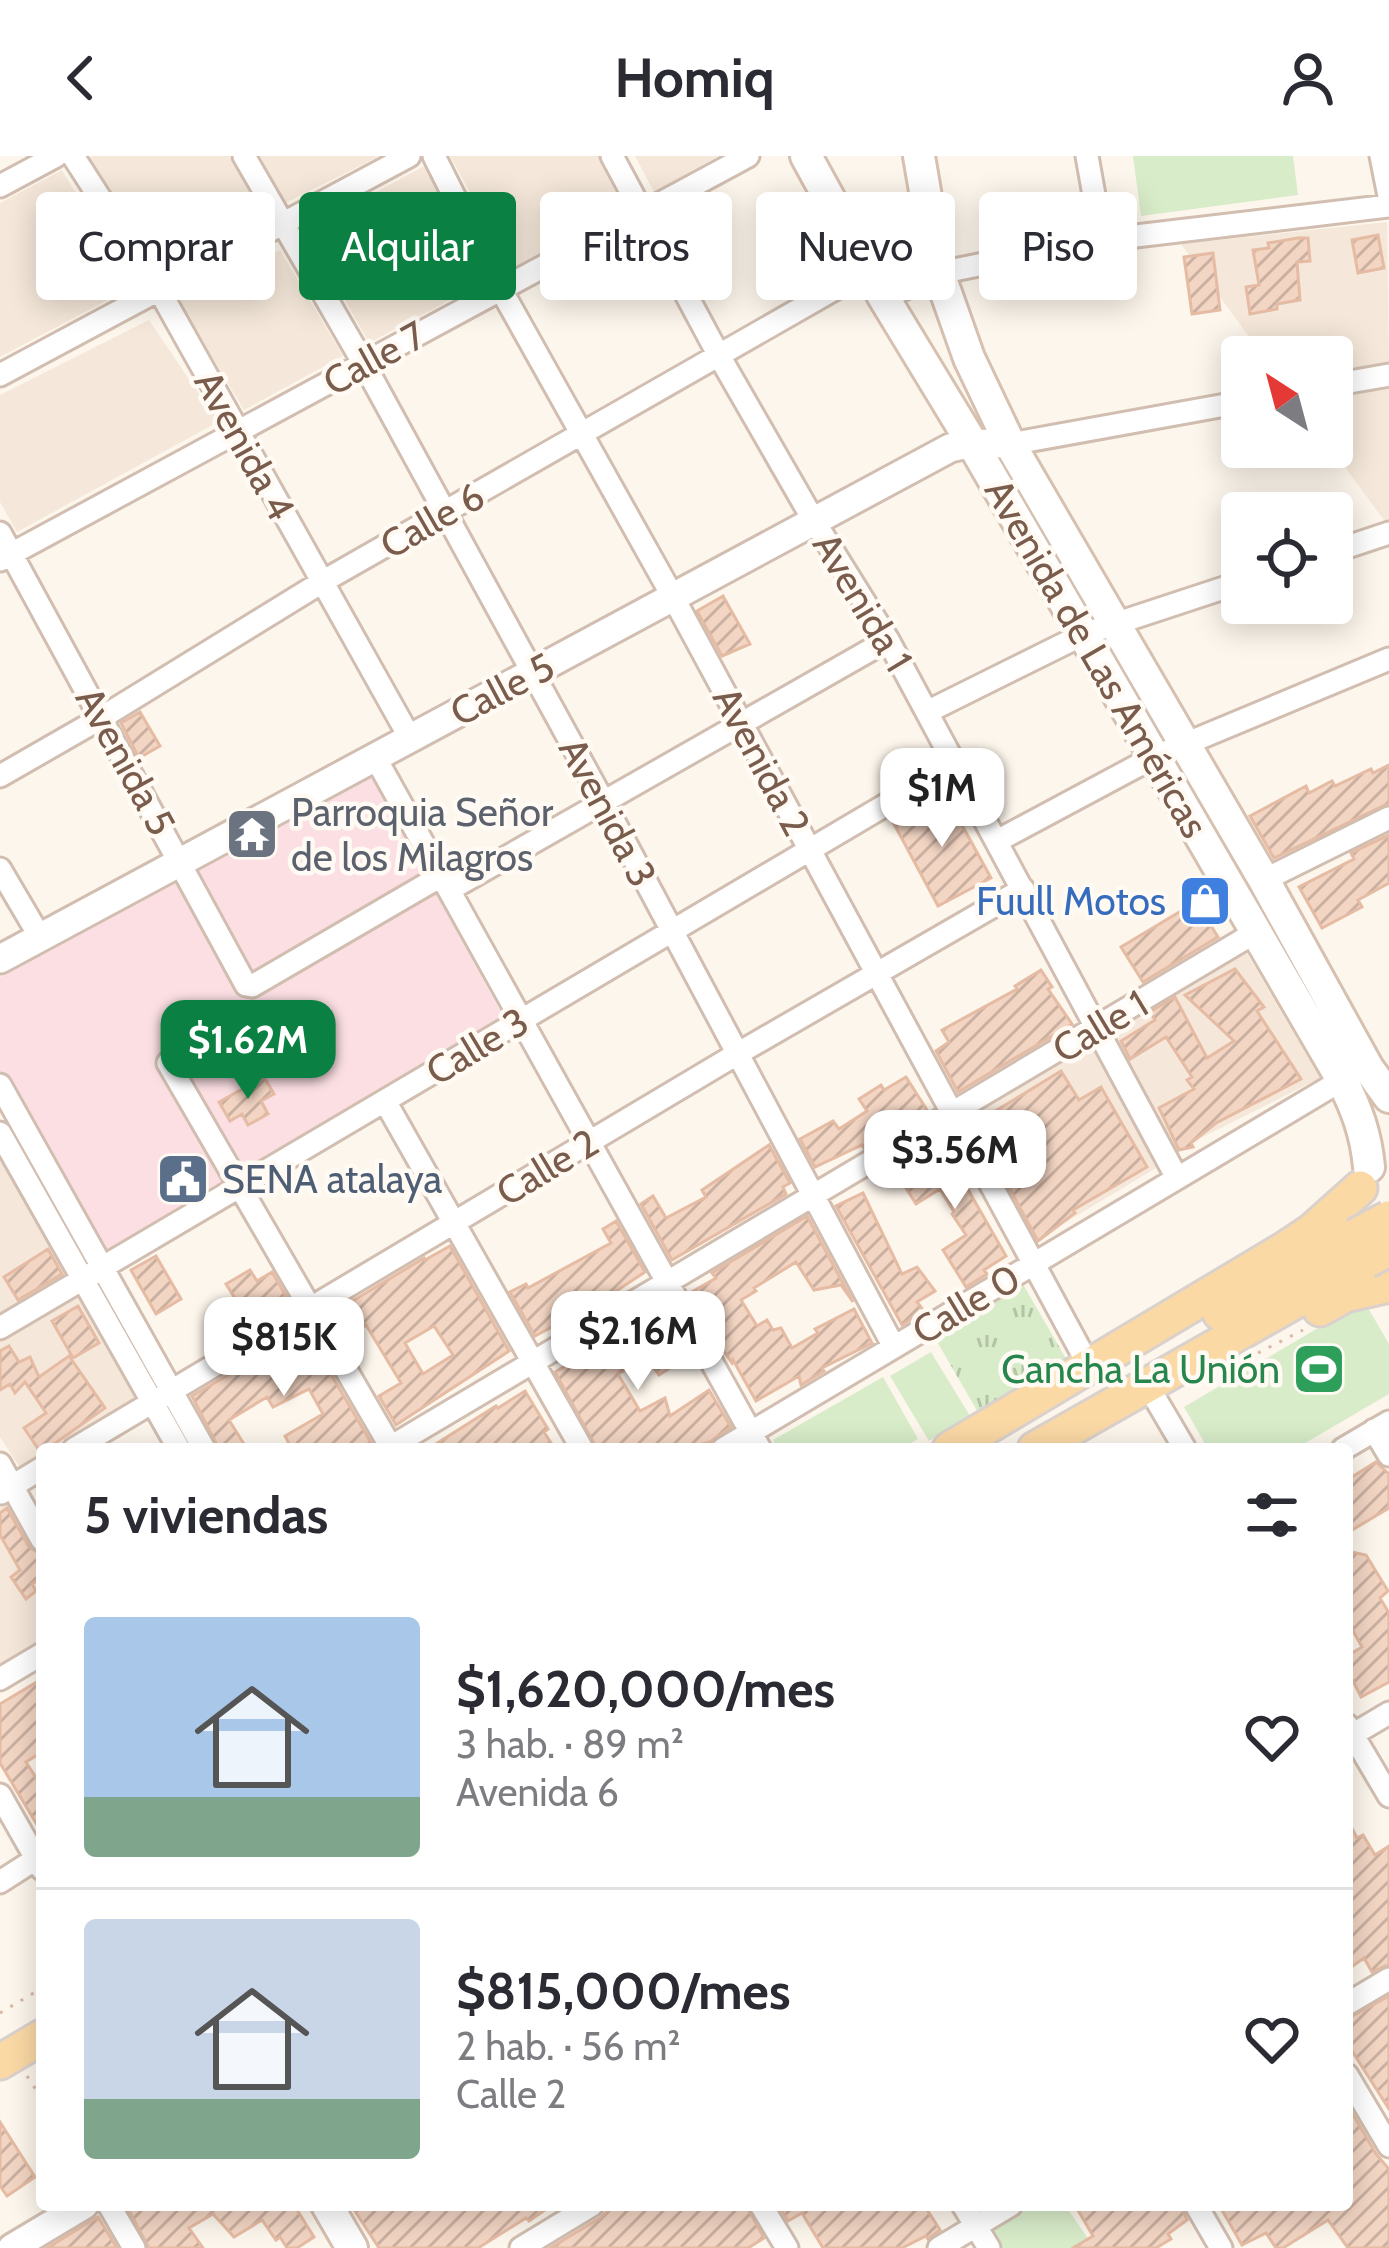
<!DOCTYPE html>
<html lang="es">
<head>
<meta charset="utf-8">
<style>
  :root { --surface:#fff; --page:#f7f7f7; --text:#2b2b33; --muted:#7c7c81; --line:#e1e1e2; --accent:#0b8043 }
  body { margin:0; font-family:Cabin,sans-serif; background:var(--page); color:var(--text); height:100vh; display:flex; flex-direction:column; font-size:45px; white-space:nowrap }
  * { box-sizing:border-box; margin:0 }
  p { font-size:39px; color:var(--muted) }
  .icon { flex:none; width:66px; height:66px; fill:none; stroke:currentColor; stroke-width:2; stroke-linecap:round; stroke-linejoin:round }
  .map { position:relative; flex:1; overflow:hidden }
  .side { position:absolute; left:36px; top:1287px; width:1317px; height:768px; display:flex; flex-direction:column; background:var(--surface); border-radius:12px; box-shadow:0 6px 30px #0003 }
  .side>* { flex:none }
  .hud { position:absolute; left:36px; top:36px; width:1317px; height:108px; display:flex; gap:24px }
  .needle { width:78px; rotate:324deg }
  .controls { position:absolute; left:1221px; top:180px; display:grid; gap:24px }
  .controls a { display:grid; place-items:center; width:132px; height:132px; border-radius:12px; background:var(--surface); box-shadow:0 6px 30px #0003; font-size:60px }
  .price { position:absolute; translate:-50% -102px; padding:0 27px; border-radius:24px; background:#fff; color:#222; font-size:39px; line-height:78px; filter:drop-shadow(0 3px 6px #0008) }
  .price::after { content:''; position:absolute; left:50%; top:72px; width:36px; height:27px; margin-left:-18px; background:inherit; clip-path:polygon(0 0,100% 0,50% 100%) }
  .price.on { background:var(--accent); color:#fff }
  ul { padding:0; list-style:none }
  li { display:flex; align-items:center; gap:36px; height:300px; padding:0 48px }
  li+li { border-top:3px solid var(--line) }
  li span { display:grid; place-items:center; flex:none; width:336px; height:240px; border-radius:12px; color:#555 }
  li>.icon { margin-inline-start:auto }
  span .icon { width:144px; height:144px; fill:#fffc; stroke-width:1 }
  li b { font-size:51px }
  h2 { display:flex; justify-content:space-between; align-items:center; height:144px; padding:0 48px; font-size:51px }
  .chip { padding:0 42px; border-radius:12px; background:var(--surface); box-shadow:0 6px 30px #0003; font-size:42px; line-height:108px }
  .chip.on { background:var(--accent); color:#fff }
  header { display:flex; justify-content:space-between; align-items:center; height:156px; padding:0 48px; background:var(--surface); font-size:54px; font-weight:800 }
  .map>svg:first-child { display:block }
  .residential { fill:#f5e8da }
  .medical { fill:#fbdfe3 }
  .grass { fill:url(#grass-tufts) }
  .garden { fill:#d8ecc9 }
  .building { fill:url(#building-hatch); stroke:#e6bba3; stroke-width:3; fill-rule:evenodd }
  .lines { fill:none; stroke-linecap:round; stroke-linejoin:round }
  .minor-casing { stroke:#d1beb0; stroke-width:27 }
  .tertiary-casing { stroke:#d1beb0; stroke-width:33 }
  .secondary-casing { stroke:#d6c0b0; stroke-width:36 }
  .primary-casing { stroke:#dad1cd; stroke-width:39 }
  .path { stroke:#d9b8a5; stroke-width:3; stroke-dasharray:3 9; stroke-linecap:butt }
  .minor { stroke:#fff; stroke-width:21 }
  .tertiary { stroke:#fff; stroke-width:27 }
  .secondary { stroke:#fff; stroke-width:30 }
  .primary { stroke:#fbd9a5; stroke-width:33 }
  .primary-bridge-casing { stroke:#dad1cd; stroke-width:39; stroke-linecap:butt }
  .primary-bridge { stroke:#fbd9a5; stroke-width:33 }
  .labels { text-anchor:middle; dominant-baseline:central; stroke-width:9; stroke-linejoin:round; paint-order:stroke }
  .street-label { font-size:39px; fill:#7a5c4d; stroke:#fffaf3 }
  .worship-label { font-size:39px; fill:#5b616d; stroke:#fffaf3; text-anchor:start }
  .shop-label { font-size:39px; fill:#366cbe; stroke:#fffaf3; text-anchor:end }
  .service-label { font-size:39px; fill:#4e5e75; stroke:#fffaf3; text-anchor:start }
  .leisure-label { font-size:39px; fill:#27864d; stroke:#fffaf3; text-anchor:end }
</style>
</head>
<body>
<header><svg class="icon" aria-label="back" viewBox="0 0 24 24"><path d="M15 5l-7 7 7 7"/></svg>Homiq<svg class="icon" aria-label="person" viewBox="0 0 24 24"><circle cx="12" cy="8" r="4"/><path d="M4 21q1-7 8-7t8 7"/></svg></header>
<div class="map">
<svg width="1389" height="2092" viewBox="0 0 1389 2092">
  <defs>
    <pattern id="grass-tufts" width="24" height="20" patternUnits="userSpaceOnUse" patternTransform="scale(3)"><rect width="24" height="20" fill="#d8ecc9"/><path d="M3 7l-1-3M5 7V3M7 7l1-3M15 17l-1-3M17 17v-4M19 17l1-3" fill="none" stroke="#b4c2a5"/></pattern>
    <pattern id="building-hatch" width="6" height="6" patternUnits="userSpaceOnUse" patternTransform="scale(3)"><rect width="6" height="6" fill="#f3d5c3"/><path d="M-1 1l2-2M0 6l6-6M5 7l2-2" fill="none" stroke="#cab0a1"/></pattern>
  </defs>
  <rect width="100%" height="100%" fill="#fdf6ec"/>
  <path class="residential" d="M93 0H229L263 59 157 117 90 2Z
    M260 0H380L285 47Z
    M450 0H603L629 47 512 112Z
    M635 0H718L654 36Z
    M424 10 487 124 369 187 306 74Z
    M62 14 132 131 0 201V47Z
    M1387 66 1389 212 1332 224V201H1264L1181 88Z
    M280 94 343 200 244 254 179 146Z
    M149 164 218 266 17 376 0 346V239Z
    M1389 226V371L1330 291 1332 241Z
    M1246 796 1320 922 1175 995 1109 877Z
    M1093 889 1156 1012 1033 1086 968 963Z
    M3 1004 70 1122 0 1166V1006Z
    M80 1136 138 1242 56 1293H42V1302L22 1315 0 1281V1183Z
    M12 1344 42 1394V1487L0 1512V1352Z"/>
  <path class="medical" d="M371 620 503 860 102 1098 0 915V821Z"/>
  <path class="grass" d="M1021 1125 1068 1206 979 1258 932 1177Z"/>
  <path class="garden" d="M1133 0H1293L1298 39 1141 60Z
    M1364 1145 1389 1188V1238L1295 1293H1208L1184 1251Z
    M931 1196 970 1260 929 1285 890 1220Z
    M883 1221 918 1283 900 1293H778L773 1284Z
    M1034 2049H1065L1089 2084 1075 2092H996L987 2077Z"/>
  <path class="building" d="M1378 79 1384 112 1358 117 1352 84Z
    M1298 82H1308L1310 105 1297 106 1300 144 1277 148V153L1250 158 1246 131 1259 129 1253 94 1269 92 1268 87Z
    M1213 97 1220 154 1192 158 1184 101Z
    M723 440 750 488 722 500 697 455Z
    M140 556 160 590 139 602 121 567Z
    M1389 609V647L1274 702 1250 660 1306 630 1309 637 1332 625 1335 630 1371 613 1373 617Z
    M945 638 991 722 938 750 893 666Z
    M1389 679V727L1358 744 1362 751 1322 772 1299 731 1354 703 1351 697Z
    M1196 746 1218 781 1143 826 1121 791Z
    M1235 813 1264 851 1257 855 1301 923 1216 967 1191 987 1193 991 1179 994 1159 952 1194 933 1187 924 1192 921 1166 881 1130 903 1121 885 1155 864 1150 856 1175 841 1207 902 1234 885 1185 839Z
    M1041 814 1052 831 1048 833 1072 868 958 936 936 895 949 886 942 874 1017 833 1015 830Z
    M1061 915 1079 944 1101 931 1147 1011 1073 1054 1075 1057 1038 1085 988 992 1005 982 992 957Z
    M264 921 274 938 261 945 268 958 248 969 242 958 230 965 219 946Z
    M906 921 927 954 864 992 862 989 815 1011 800 983 833 965 839 973 867 955 859 943 881 929 884 934Z
    M942 988 1006 1100 984 1114 987 1118 966 1131 943 1094 966 1079 952 1058 954 1056 940 1033 916 1048 895 1014Z
    M769 989 790 1027 783 1031 786 1038 672 1104 641 1048 653 1040 666 1062 706 1041 702 1034Z
    M863 1037 902 1118 917 1111 935 1135 917 1146 924 1155 902 1169 836 1050Z
    M807 1060 853 1146 841 1129 814 1134 796 1106 754 1132 756 1135 741 1144 757 1170 767 1164 773 1174 781 1172 792 1192 818 1177 815 1173 854 1153 872 1187 822 1212 824 1215 801 1229 799 1220 756 1245 733 1204 732 1207 719 1188 690 1137 716 1122 712 1117Z
    M616 1065 645 1116 604 1143 535 1180 510 1136 526 1128 528 1132 611 1087 603 1073Z
    M450 1090 509 1195 396 1269 379 1240 401 1227 366 1169 345 1182 331 1158 424 1102 425 1104ZM434 1170 453 1199 423 1218 405 1187Z
    M48 1093 62 1118 18 1144 4 1121Z
    M156 1100 181 1143 156 1158 131 1114Z
    M250 1114 257 1125 272 1116 290 1147 252 1169 226 1128Z
    M78 1150 99 1187 73 1202 52 1165Z
    M664 1151 690 1199 659 1219 646 1201 618 1218 640 1255 665 1242 670 1260 709 1234 731 1271 710 1286 682 1293H597L555 1216Z
    M305 1174 373 1290 368 1293H292L285 1280 323 1258 309 1233 273 1251 267 1241 229 1264 247 1293H219L192 1240Z
    M9 1190 19 1206 30 1201 39 1221 69 1200 105 1252 47 1293H42L41 1297 24 1272 46 1257 25 1226 15 1237 10 1228 0 1234V1195Z
    M525 1235 548 1273 544 1276 555 1293H428L496 1250 498 1252Z
    M1376 1306 1389 1318V1352L1347 1377V1324Z
    M7 1352 29 1391 42 1399V1421L32 1428 36 1435 26 1443 11 1421 20 1414 0 1379V1357Z
    M1347 1395 1366 1399 1388 1435 1380 1442 1389 1457V1526L1361 1541 1347 1513V1500L1362 1491 1347 1464Z
    M42 1523V1596L26 1606 42 1631V1677L0 1607V1548Z
    M1347 1663 1357 1682 1363 1679 1375 1699 1389 1690V1808L1372 1816 1364 1802 1347 1814Z
    M1389 1840V1953L1347 1887V1863Z
    M1347 1948 1376 1998 1389 2013V2092H1348L1328 2064 1283 2092H1276L1266 2077 1242 2089 1219 2049H1347Z
    M0 1966 35 2021 7 2040 0 2030Z
    M126 2049H294L314 2081 297 2092H287L280 2081 276 2084 262 2064 234 2081 213 2058 189 2072 203 2092H149Z
    M363 2049H552L529 2065 526 2062 478 2092H379L355 2055Z
    M614 2049H746L764 2082 748 2092H550L600 2062Z
    M779 2049H924L940 2074 928 2083 926 2080 902 2092H823L802 2057 788 2065Z
    M1075 2049H1181L1187 2064 1168 2078 1171 2083 1156 2092H1073L1093 2080Z
    M98 2061 117 2092H47L93 2064Z"/>
  <g class="lines">
    <g class="minor-casing">
      <path id="minor" d="M73 0 159 134 410 582
        M244 0 364 208 604 647 894 1191
        M434 0 500 132 673 441 1089 1210
        M612 0 718 198 814 365 888 484 1177 1022
        M1087 0 1102 84
        M1381 0 1389 40
        M0 30 56 0
        M884 142 939 117 1102 84 1389 50
        M0 219 409 0
        M1332 229 1389 219
        M1010 288 1242 246
        M0 377 246 829 252 830 441 720
        M1332 396 1389 377
        M0 404 748 0
        M927 556 1084 478 1242 426
        M375 601 760 1293
        M0 620 101 562 322 426 868 114
        M997 685 1154 601 1389 503
        M0 713 40 781
        M1264 724 1389 662
        M449 734 888 484
        M168 907 392 1293
        M0 929 204 1293
        M385 945 582 1293
        M0 977 179 1293
        M0 1172 955 608
        M1155 1242 1185 1293
        M1374 1274 1389 1299
        M74 1293 737 898 1023 733
        M387 1293 1256 776
        M723 1293 1332 930
        M1343 1293 1389 1266
        M0 1308 42 1384
        M1 1337 42 1312
        M0 1523 42 1498
        M1347 1569 1389 1640
        M1347 1582 1389 1557
        M0 1639 42 1713
        M0 1726 42 1699
        M1347 1848 1389 1823
        M1347 1919 1389 1990
        M109 2049 134 2092
        M761 2049 787 2092
        M963 2049 989 2092
        M1196 2049 1221 2092
        M521 2092 592 2049
        M939 2092 1011 2049"/>
    </g>
    <g class="tertiary-casing">
      <path id="tertiary" d="M0 803 950 292 972 287 1010 288
        M12 2092 84 2049"/>
    </g>
    <g class="secondary-casing">
      <path id="secondary" d="M806 0 884 142 972 287 1342 924C1357 954 1366 978 1369 1011
        M919 0 939 117 969 202 1010 288 1264 724 1368 912 1389 941
        M327 2049 352 2092"/>
    </g>
    <g class="primary-casing">
      <path id="primary" d="M1320 1153 1345 1139 1389 1129
        M1220 1157 1355 1080
        M950 1293 1285 1093 1312 1075 1360 1032
        M1035 1293 1366 1105
        M0 1906 42 1881"/>
    </g>
    <path class="path" d="M1258 1197 1303 1174
      M0 1857 42 1832
      M27 1920 42 1943"/>
    <use href="#minor" class="minor"/>
    <use href="#tertiary" class="tertiary"/>
    <use href="#secondary" class="secondary"/>
    <use href="#primary" class="primary"/>
    <g class="primary-bridge-casing">
      <path id="primary-bridge" d="M1355 1080 1389 1062
        M1366 1105 1389 1093"/>
    </g>
    <use href="#primary-bridge" class="primary-bridge"/>
  </g>
  <defs>
    <g id="temple-square" transform="scale(2.7)"><rect x="-9" y="-9" width="18" height="18" rx="4" fill="#6b7280" stroke="#fffaf3"/><path d="M0-6L5-2H3V0L6.5 2.5H4V6H1.5V3h-3V6H-4V2.5H-6.5L-3 0V-2H-5Z" fill="#fff"/></g>
    <g id="shop-square" transform="scale(2.7)"><rect x="-9" y="-9" width="18" height="18" rx="4" fill="#3f7fe0" stroke="#fffaf3"/><path d="M-5-2.5h2.3a2.7 3.5 0 0 1 5.4 0H5L5.5 6h-11ZM-1.5-2.5h3a1.5 2.3 0 0 0-3 0Z" fill="#fff"/></g>
    <g id="civic-square" transform="scale(2.7)"><rect x="-9" y="-9" width="18" height="18" rx="4" fill="#5c6f8a" stroke="#fffaf3"/><path d="M-.6-6.5H3V-4.5H.6V-3L4-1V1h2V6H-6V1h2V-1L-.6-3ZM-1.2 2.5V6h2.4V2.5Z" fill="#fff"/></g>
    <g id="stadium-square" transform="scale(2.7)"><rect x="-9" y="-9" width="18" height="18" rx="4" fill="#2e9e5b" stroke="#fffaf3"/><path d="M0-5a6.5 5 0 1 0 0 10a6.5 5 0 1 0 0-10ZM-3.5-1.8h7v3.6h-7Z" fill="#fff"/></g>
  </defs>
  <g fill-rule="evenodd">
    <use href="#temple-square" x="252" y="678"/>
    <use href="#shop-square" x="1205" y="745"/>
    <use href="#civic-square" x="183" y="1023"/>
    <use href="#stadium-square" x="1319" y="1213"/>
  </g>
  <g class="labels">
    <g class="street-label">
      <text transform="translate(374 202) rotate(-29)">Calle 7</text>
      <text transform="translate(245 289) rotate(61)">Avenida 4</text>
      <text transform="translate(432 364) rotate(-30)">Calle 6</text>
      <text transform="translate(863 446) rotate(59)">Avenida 1</text>
      <text transform="translate(1097 502) rotate(60)">Avenida de Las Américas</text>
      <text transform="translate(502 533) rotate(-28)">Calle 5</text>
      <text transform="translate(126 605) rotate(61)">Avenida 5</text>
      <text transform="translate(762 605) rotate(62)">Avenida 2</text>
      <text transform="translate(608 656) rotate(62)">Avenida 3</text>
      <text transform="translate(1100 870) rotate(-31)">Calle 1</text>
      <text transform="translate(477 890) rotate(-31)">Calle 3</text>
      <text transform="translate(547 1011) rotate(-31)">Calle 2</text>
      <text transform="translate(966 1148) rotate(-31)">Calle 0</text>
    </g>
    <g class="worship-label">
      <text x="291" y="656">Parroquia Señor<tspan x="291" dy="45">de los Milagros</tspan></text>
    </g>
    <g class="shop-label">
      <text x="1166" y="745">Fuull Motos</text>
    </g>
    <g class="service-label">
      <text x="222" y="1023">SENA atalaya</text>
    </g>
    <g class="leisure-label">
      <text x="1280" y="1213">Cancha La Unión</text>
    </g>
  </g>
</svg>
<div class="controls">
<a><svg class="needle" viewBox="-14 -14 28 28"><path d="M0-13l5 13h-10z" fill="#e53935"/><path d="M0 13l5-13h-10z" fill="#7c7c81"/></svg></a>
<a><svg class="icon" aria-label="locate" viewBox="0 0 24 24"><circle cx="12" cy="12" r="6"/><path d="M12 2v4M12 18v4M2 12h4M18 12h4"/></svg></a>
</div>
<b class="price" style="left:942px;top:694px">$1M</b>
<b class="price on" style="left:248px;top:946px">$1.62M</b>
<b class="price" style="left:955px;top:1056px">$3.56M</b>
<b class="price" style="left:638px;top:1237px">$2.16M</b>
<b class="price" style="left:284px;top:1243px">$815K</b>
<div class="hud">
<a class="chip">Comprar</a>
<a class="chip on">Alquilar</a>
<a class="chip">Filtros</a>
<a class="chip">Nuevo</a>
<a class="chip">Piso</a>
</div>
<section class="side">
<h2>5 viviendas<svg class="icon" aria-label="filters" viewBox="0 0 24 24"><path d="M4 7h16M4 17h16"/><circle cx="9" cy="7" r="2"/><circle cx="15" cy="17" r="2"/></svg></h2>
<ul>
<li><span style="background:linear-gradient(#a9c7e8 75%,#7fa58c 0)"><svg class="icon" aria-label="home" viewBox="0 0 24 24"><path d="M3 11l9-7 9 7M6 9v11h12V9"/></svg></span><div><b>$1,620,000/mes</b><p>3 hab. · 89 m²</p><p>Avenida 6</p></div><svg class="icon" aria-label="heart" viewBox="0 0 24 24"><path d="M12 20l-8-8c-3-5 5-10 8-4 3-6 11-1 8 4z"/></svg></li>
<li><span style="background:linear-gradient(#c9d6e8 75%,#7fa58c 0)"><svg class="icon" aria-label="home" viewBox="0 0 24 24"><path d="M3 11l9-7 9 7M6 9v11h12V9"/></svg></span><div><b>$815,000/mes</b><p>2 hab. · 56 m²</p><p>Calle 2</p></div><svg class="icon" aria-label="heart" viewBox="0 0 24 24"><path d="M12 20l-8-8c-3-5 5-10 8-4 3-6 11-1 8 4z"/></svg></li>
</ul>
</section>
</div>
</body>
</html>
